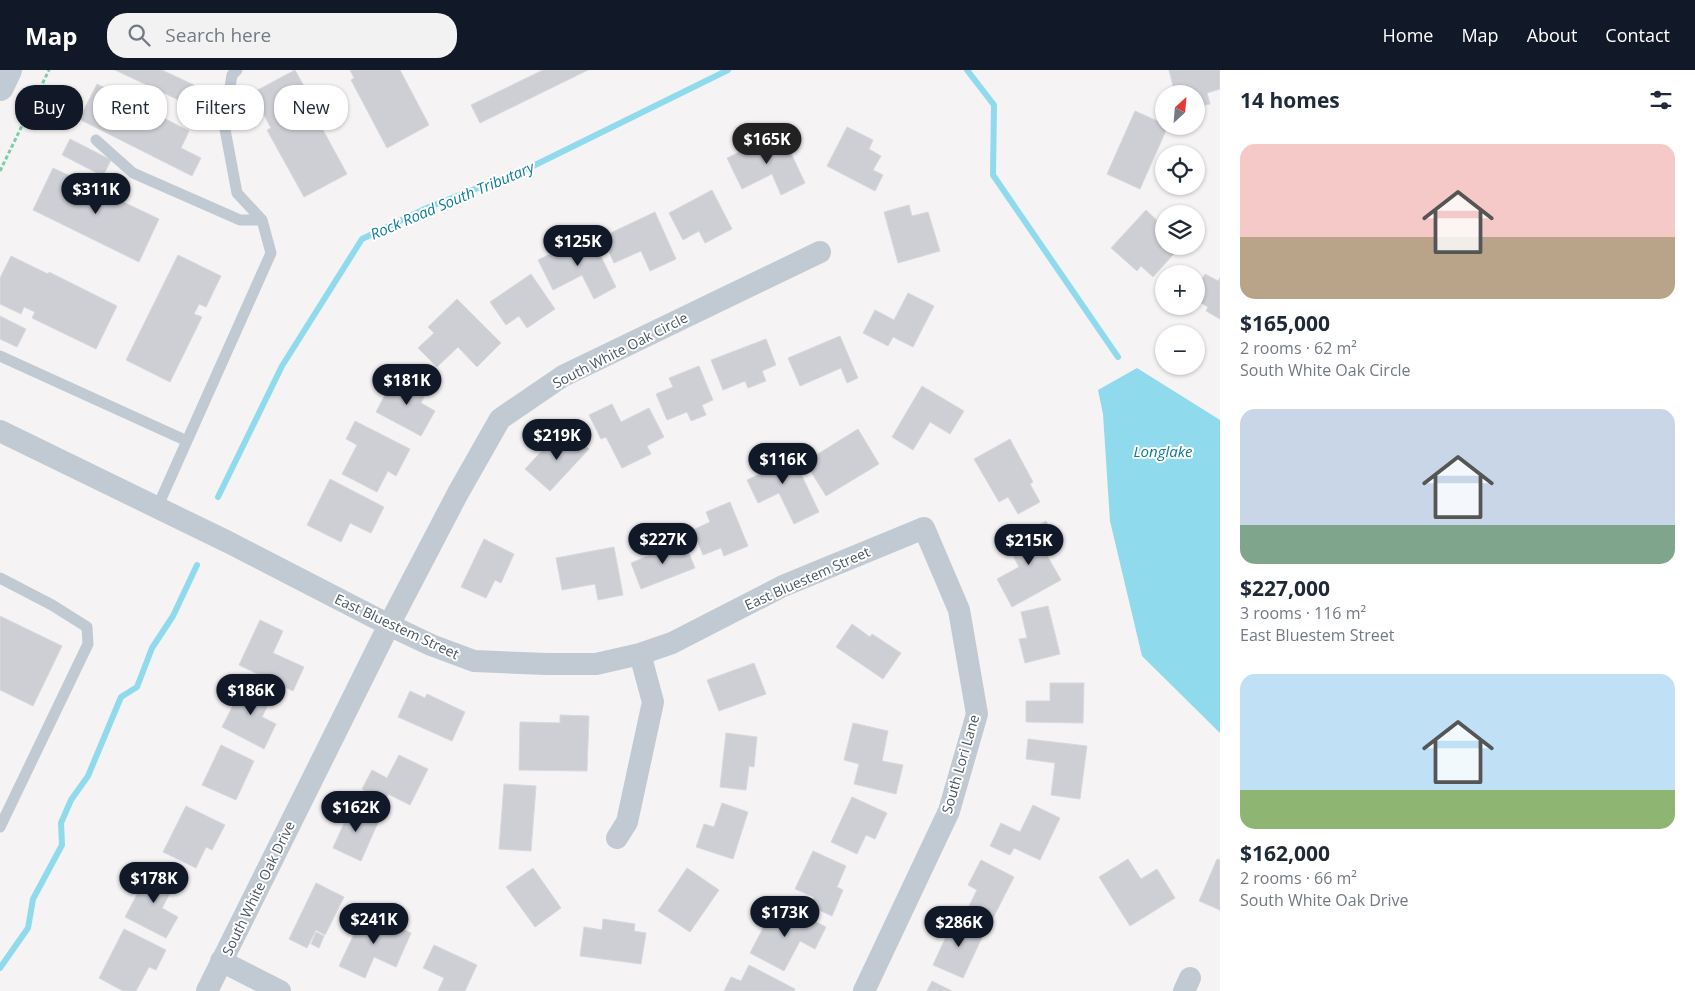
<!DOCTYPE html>
<html lang="en">
<head>
<meta charset="utf-8">
<style>
  :root { --surface:#fff; --page:#f2f2f3; --text:#1f2937; --muted:#747a83; --accent:#111827 }
  body { margin:0; font-family:"Open Sans",sans-serif; background:var(--page); color:var(--text); height:100vh; display:flex; flex-direction:column; font-size:19px; white-space:nowrap }
  * { box-sizing:border-box; margin:0 }
  p { font-size:16px; color:var(--muted) }
  .icon { flex:none; width:28px; height:28px; fill:none; stroke:currentColor; stroke-width:2; stroke-linecap:round; stroke-linejoin:round }
  .map { position:relative; flex:1; overflow:hidden }
  .panel { display:flex; flex-direction:column; background:var(--surface); width:475px }
  .panel>* { flex:none }
  .hud { position:absolute; left:15px; top:15px; width:475px; height:45px; display:flex; gap:10px }
  .needle { width:32px; rotate:26deg }
  .buttons { position:absolute; left:1155px; top:15px; display:grid; gap:10px }
  .buttons a { display:grid; place-items:center; width:50px; height:50px; border-radius:50%; background:var(--surface); box-shadow:0 1px 4px #0004; font-size:25px }
  .price { position:absolute; translate:-50% -42px; padding:0 11px; border-radius:18px; background:var(--accent); color:#fff; font-size:16px; line-height:32px; filter:drop-shadow(0 1px 2px #0008) }
  .price::after { content:''; position:absolute; left:50%; top:30px; width:15px; height:11px; margin-left:-8px; background:inherit; clip-path:polygon(0 0,100% 0,50% 100%) }
  .price.on { background:#222; color:#fff }
  ul { padding:0; list-style:none }
  li { display:grid; align-content:center; gap:10px; height:265px; padding:0 20px }
  li span { display:grid; place-items:center; height:155px; border-radius:15px; color:#555 }
  li>.icon { margin-inline-start:auto }
  span .icon { width:90px; height:90px; fill:#fffc; stroke-width:1 }
  li b { font-size:21px }
  h2 { display:flex; justify-content:space-between; align-items:center; height:60px; padding:0 20px; font-size:21px }
  .pill { padding:0 18px; border-radius:20px; background:var(--surface); box-shadow:0 1px 4px #0004; font-size:18px; line-height:45px }
  .pill.on { background:var(--accent); color:#fff }
  header { display:flex; align-items:center; gap:30px; box-sizing:border-box; height:70px; padding:0 25px; background:var(--accent); color:#fff }
  header strong { font-size:24px }
  nav { display:flex; gap:28px; margin-inline-start:auto; font-size:18px }
  .search { width:350px; height:45px; background:var(--page); display:flex; align-items:center; gap:12px; box-sizing:border-box; padding:0 18px; border-radius:20px; color:var(--muted); font-size:19px }
  main { display:flex; flex:1; min-height:0 }
  .map>svg:first-child { display:block }
  .water { fill:#90daee }
  .lines { fill:none; stroke-linecap:round; stroke-linejoin:round }
  .stream { stroke:#90daee; stroke-width:6 }
  .building { fill:#cdcfd5; stroke:#d7d9de }
  .path { stroke:#7ad0a6; stroke-width:3; stroke-dasharray:4 2.5; stroke-linecap:butt }
  .lane { stroke:#c1cad2; stroke-width:11 }
  .street { stroke:#c1cad2; stroke-width:22 }
  .secondary { stroke:#c1cbd6; stroke-width:28 }
  .labels { text-anchor:middle; dominant-baseline:central; stroke-width:4; stroke-linejoin:round; paint-order:stroke }
  .street-label { font-size:14px; fill:#4a5661; stroke:#fff }
  .water-label { font-size:15px; font-style:italic; fill:#0c7c9b; stroke:#fff }
</style>
</head>
<body>
<header>
<strong>Map</strong>
<div class="search"><svg class="icon" aria-label="search" viewBox="0 0 24 24"><circle cx="10" cy="10" r="6"/><path d="M15 15l6 6"/></svg>Search here</div>
<nav><a>Home</a><a>Map</a><a>About</a><a>Contact</a></nav>
</header>
<main>
<div class="map">
<svg width="1220" height="921" viewBox="0 0 1220 921">
  <rect width="100%" height="100%" fill="#f5f3f3"/>
  <path class="water" d="M1137 298 1220 350V663L1142 586 1110 451 1103 344 1098 320Z"/>
  <g class="lines">
    <path class="stream" d="M967 0 994 35 993 105 1118 287
      M218 427 282 296 362 169 429 137 529 98 728 0
      M0 898 28 858 33 829 62 775 61 753 71 730 88 706 121 627 137 617 152 578 173 546 197 495"/>
  </g>
  <path class="building" d="M115 0H162L194 15 185 33Z
    M295 0 315 36 311 38 347 104 304 127 267 60 271 58 252 23Z
    M350 0H400L429 55 387 78 351 10 354 8Z
    M543 0H588L480 53 471 35Z
    M1169 0H1220V19L1207 23 1210 34 1196 37V24H1175Z
    M97 14 189 61 181 78 201 88 192 106 79 49Z
    M1135 41 1164 54V56H1168L1140 119 1107 104Z
    M847 57 873 70 869 79 881 86 873 100 883 105 875 121 827 96Z
    M781 62 805 113 781 125 772 104 742 119 727 88Z
    M70 69 111 90 103 106 62 85Z
    M53 98 85 113 81 120 91 125 94 118 159 149 139 192 33 140Z
    M712 120 732 159 705 173 699 161 683 170 669 143Z
    M909 135 912 146 928 142 940 181 898 193 884 142Z
    M1146 140 1164 157V176H1181L1153 207 1141 196 1137 201 1111 178Z
    M655 142 676 189 650 201 641 181 614 193 602 167Z
    M590 164 616 217 594 229 582 205 553 220 538 190Z
    M178 185 221 206 206 237 199 234 194 244 202 247 170 312 126 290Z
    M11 186 48 204 49 202 117 236 96 279 32 248 35 242 24 237 21 244 0 234V208Z
    M531 204 555 239 527 258 519 246 506 255 490 232Z
    M1205 204 1218 211 1220 208V249L1206 241 1208 237 1196 230V220Z
    M908 223 934 236 913 277 893 267 888 276 863 263 875 240 894 250Z
    M457 229 501 273 477 297 458 277 437 297 418 278 434 263 428 257Z
    M0 246 26 259 17 277 0 269Z
    M840 266 858 308 847 313 841 298 800 316 788 288Z
    M766 269 776 295 762 301 766 311 748 318 745 311 723 320 711 290Z
    M699 296 713 330 702 335 706 345 691 351 687 342 667 350 656 324 673 317 669 308Z
    M405 304 429 317 421 333 435 341 421 366 376 342 388 319 394 323Z
    M922 316 964 341 950 364 930 352 913 380 892 367Z
    M612 334 621 352 649 338 664 367 647 376 651 384 622 398 606 367 601 369 589 345Z
    M355 351 410 379 396 406 388 401 377 422 342 404 357 375 346 369Z
    M858 359 879 394 826 426 805 392Z
    M571 362 589 379 550 421 525 399 550 372 556 378Z
    M1010 369 1033 412 1030 414 1040 432 1018 444 1008 427 999 432 974 389Z
    M778 377 786 393 794 389 819 442 794 454 779 423 758 433 747 410 764 402 757 386Z
    M330 409 384 437 371 463 350 453 341 472 307 455Z
    M730 432 748 476 724 486 721 478 703 485 693 460 710 452 706 442Z
    M1046 451 1054 465 1040 473 1061 510 1012 537 997 509 1019 497 1006 473Z
    M484 469 514 484 501 513 495 510 486 528 461 517Z
    M684 471 695 498 641 519 631 493Z
    M614 477 623 525 598 530 595 514 562 520 556 488Z
    M1048 536 1060 584 1025 593 1019 569 1027 568 1021 542Z
    M0 546 62 576 33 636 0 620Z
    M260 550 283 561 273 583 304 597 293 621 239 595Z
    M852 554 870 567 872 564 901 583 883 609 836 577Z
    M754 593 766 624 719 641 707 610Z
    M245 612 272 626 262 647 276 654 264 679 222 657Z
    M1050 613H1084L1083 653 1026 652V631H1050Z
    M410 621 425 628 427 624 465 642 452 671 398 647Z
    M560 645 589 646 587 701 519 700 520 652 560 653Z
    M853 653 888 661 882 691 903 695 896 724 854 714 859 694 844 690Z
    M726 663 757 667 754 697 749 696 746 720 720 717Z
    M1028 669 1087 676 1080 729 1051 725 1055 693 1026 689Z
    M221 675 254 691 236 730 202 715Z
    M399 685 428 699 410 735 388 724 385 731 362 719 372 700 387 708Z
    M504 714 536 716 531 781 499 779Z
    M852 727 887 743 875 769 866 765 857 784 831 772Z
    M722 733 748 742 733 789 696 777 704 754 714 757Z
    M352 735 380 748 361 791 333 778Z
    M1033 735 1060 748 1040 790 1014 778 1010 785 990 776 1001 753 1020 762Z
    M186 736 225 755 212 780 206 777 196 798 163 782Z
    M813 781 846 796 837 817 843 820 832 846 810 836 814 827 795 819Z
    M1128 789 1141 809 1157 799 1175 828 1130 856 1099 807Z
    M1217 789 1220 790V840L1199 831Z
    M981 790 1014 807 992 850 968 838 977 820 968 815Z
    M151 798 176 812 162 838 178 847 166 868 125 847Z
    M533 798 561 838 535 857 506 817Z
    M687 798 719 820 690 862 658 841Z
    M316 813 344 827 325 865 316 860 307 878 289 869Z
    M774 837 798 850 801 844 826 857 815 879 800 871 784 901 750 883Z
    M365 841 411 863 396 897 374 887 365 908 339 896Z
    M955 847 985 861 963 908 933 895Z
    M603 849 635 854 634 861 646 863 641 894 580 886 584 857 602 860Z
    M124 859 166 880 156 900 149 897 136 921H123L99 908Z
    M316 862 324 866 319 878 311 874Z
    M434 875 477 895 465 921H438L444 908 423 898Z
    M749 895 795 919 794 921H724L731 907 741 911Z
    M932 911 952 921H927Z"/>
  <g class="lines">
    <path class="path" d="M0 101 49 0"/>
    <path class="lane" d="M96 70 133 103 240 150H262
      M0 286 187 371
      M157 438 271 183 262 150 237 123 224 54 232 5 237 0
      M0 508 52 535 87 557 88 574 0 757"/>
    <path class="street" d="M0 361 228 472 389 555 431 575 474 591 546 594H596L640 584 672 573 783 516 924 458 959 540 977 644 949 741 864 921
      M617 768 627 752 653 632 640 584
      M221 891 280 921
      M207 921 389 555 458 423 500 349 563 306 820 182
      M1184 921 1190 908"/>
    <path class="secondary" d="M0 17 8 0"/>
  </g>
  <g class="labels">
    <g class="street-label">
      <text transform="translate(620 280) rotate(-27)">South White Oak Circle</text>
      <text transform="translate(807 508) rotate(-24)">East Bluestem Street</text>
      <text transform="translate(397 556) rotate(25)">East Bluestem Street</text>
      <text transform="translate(960 694) rotate(-74)">South Lori Lane</text>
      <text transform="translate(258 818) rotate(-64)">South White Oak Drive</text>
    </g>
    <g class="water-label">
      <text transform="translate(452 130) rotate(-23)">Rock Road South Tributary</text>
      <text x="1163" y="381">Longlake</text>
    </g>
  </g>
</svg>
<div class="buttons">
<a><svg class="needle" viewBox="-14 -14 28 28"><path d="M0-13l5 13h-10z" fill="#e53935"/><path d="M0 13l5-13h-10z" fill="#747a83"/></svg></a>
<a><svg class="icon" aria-label="locate" viewBox="0 0 24 24"><circle cx="12" cy="12" r="6"/><path d="M12 2v4M12 18v4M2 12h4M18 12h4"/></svg></a>
<a><svg class="icon" aria-label="layers" viewBox="0 0 24 24"><path d="M12 4l9 5-9 5-9-5zM3 14l9 5 9-5"/></svg></a>
<a>+</a>
<a>−</a>
</div>
<b class="price on" style="left:767px;top:95px">$165K</b>
<b class="price" style="left:96px;top:145px">$311K</b>
<b class="price" style="left:578px;top:197px">$125K</b>
<b class="price" style="left:407px;top:336px">$181K</b>
<b class="price" style="left:557px;top:391px">$219K</b>
<b class="price" style="left:783px;top:415px">$116K</b>
<b class="price" style="left:663px;top:495px">$227K</b>
<b class="price" style="left:1029px;top:496px">$215K</b>
<b class="price" style="left:251px;top:646px">$186K</b>
<b class="price" style="left:356px;top:763px">$162K</b>
<b class="price" style="left:154px;top:834px">$178K</b>
<b class="price" style="left:785px;top:868px">$173K</b>
<b class="price" style="left:374px;top:875px">$241K</b>
<b class="price" style="left:959px;top:878px">$286K</b>
<div class="hud">
<a class="pill on">Buy</a>
<a class="pill">Rent</a>
<a class="pill">Filters</a>
<a class="pill">New</a>
</div>
</div>
<section class="panel">
<h2>14 homes<svg class="icon" aria-label="filters" viewBox="0 0 24 24"><path d="M4 7h16M4 17h16"/><circle cx="9" cy="7" r="2"/><circle cx="15" cy="17" r="2"/></svg></h2>
<ul>
<li><span style="background:linear-gradient(#f6c9c9 60%,#b9a48a 0)"><svg class="icon" aria-label="home" viewBox="0 0 24 24"><path d="M3 11l9-7 9 7M6 9v11h12V9"/></svg></span><div><b>$165,000</b><p>2 rooms · 62 m²</p><p>South White Oak Circle</p></div></li>
<li><span style="background:linear-gradient(#c9d6e8 75%,#7fa58c 0)"><svg class="icon" aria-label="home" viewBox="0 0 24 24"><path d="M3 11l9-7 9 7M6 9v11h12V9"/></svg></span><div><b>$227,000</b><p>3 rooms · 116 m²</p><p>East Bluestem Street</p></div></li>
<li><span style="background:linear-gradient(#bfe0f5 75%,#8fb573 0)"><svg class="icon" aria-label="home" viewBox="0 0 24 24"><path d="M3 11l9-7 9 7M6 9v11h12V9"/></svg></span><div><b>$162,000</b><p>2 rooms · 66 m²</p><p>South White Oak Drive</p></div></li>
</ul>
</section>
</main>
</body>
</html>
